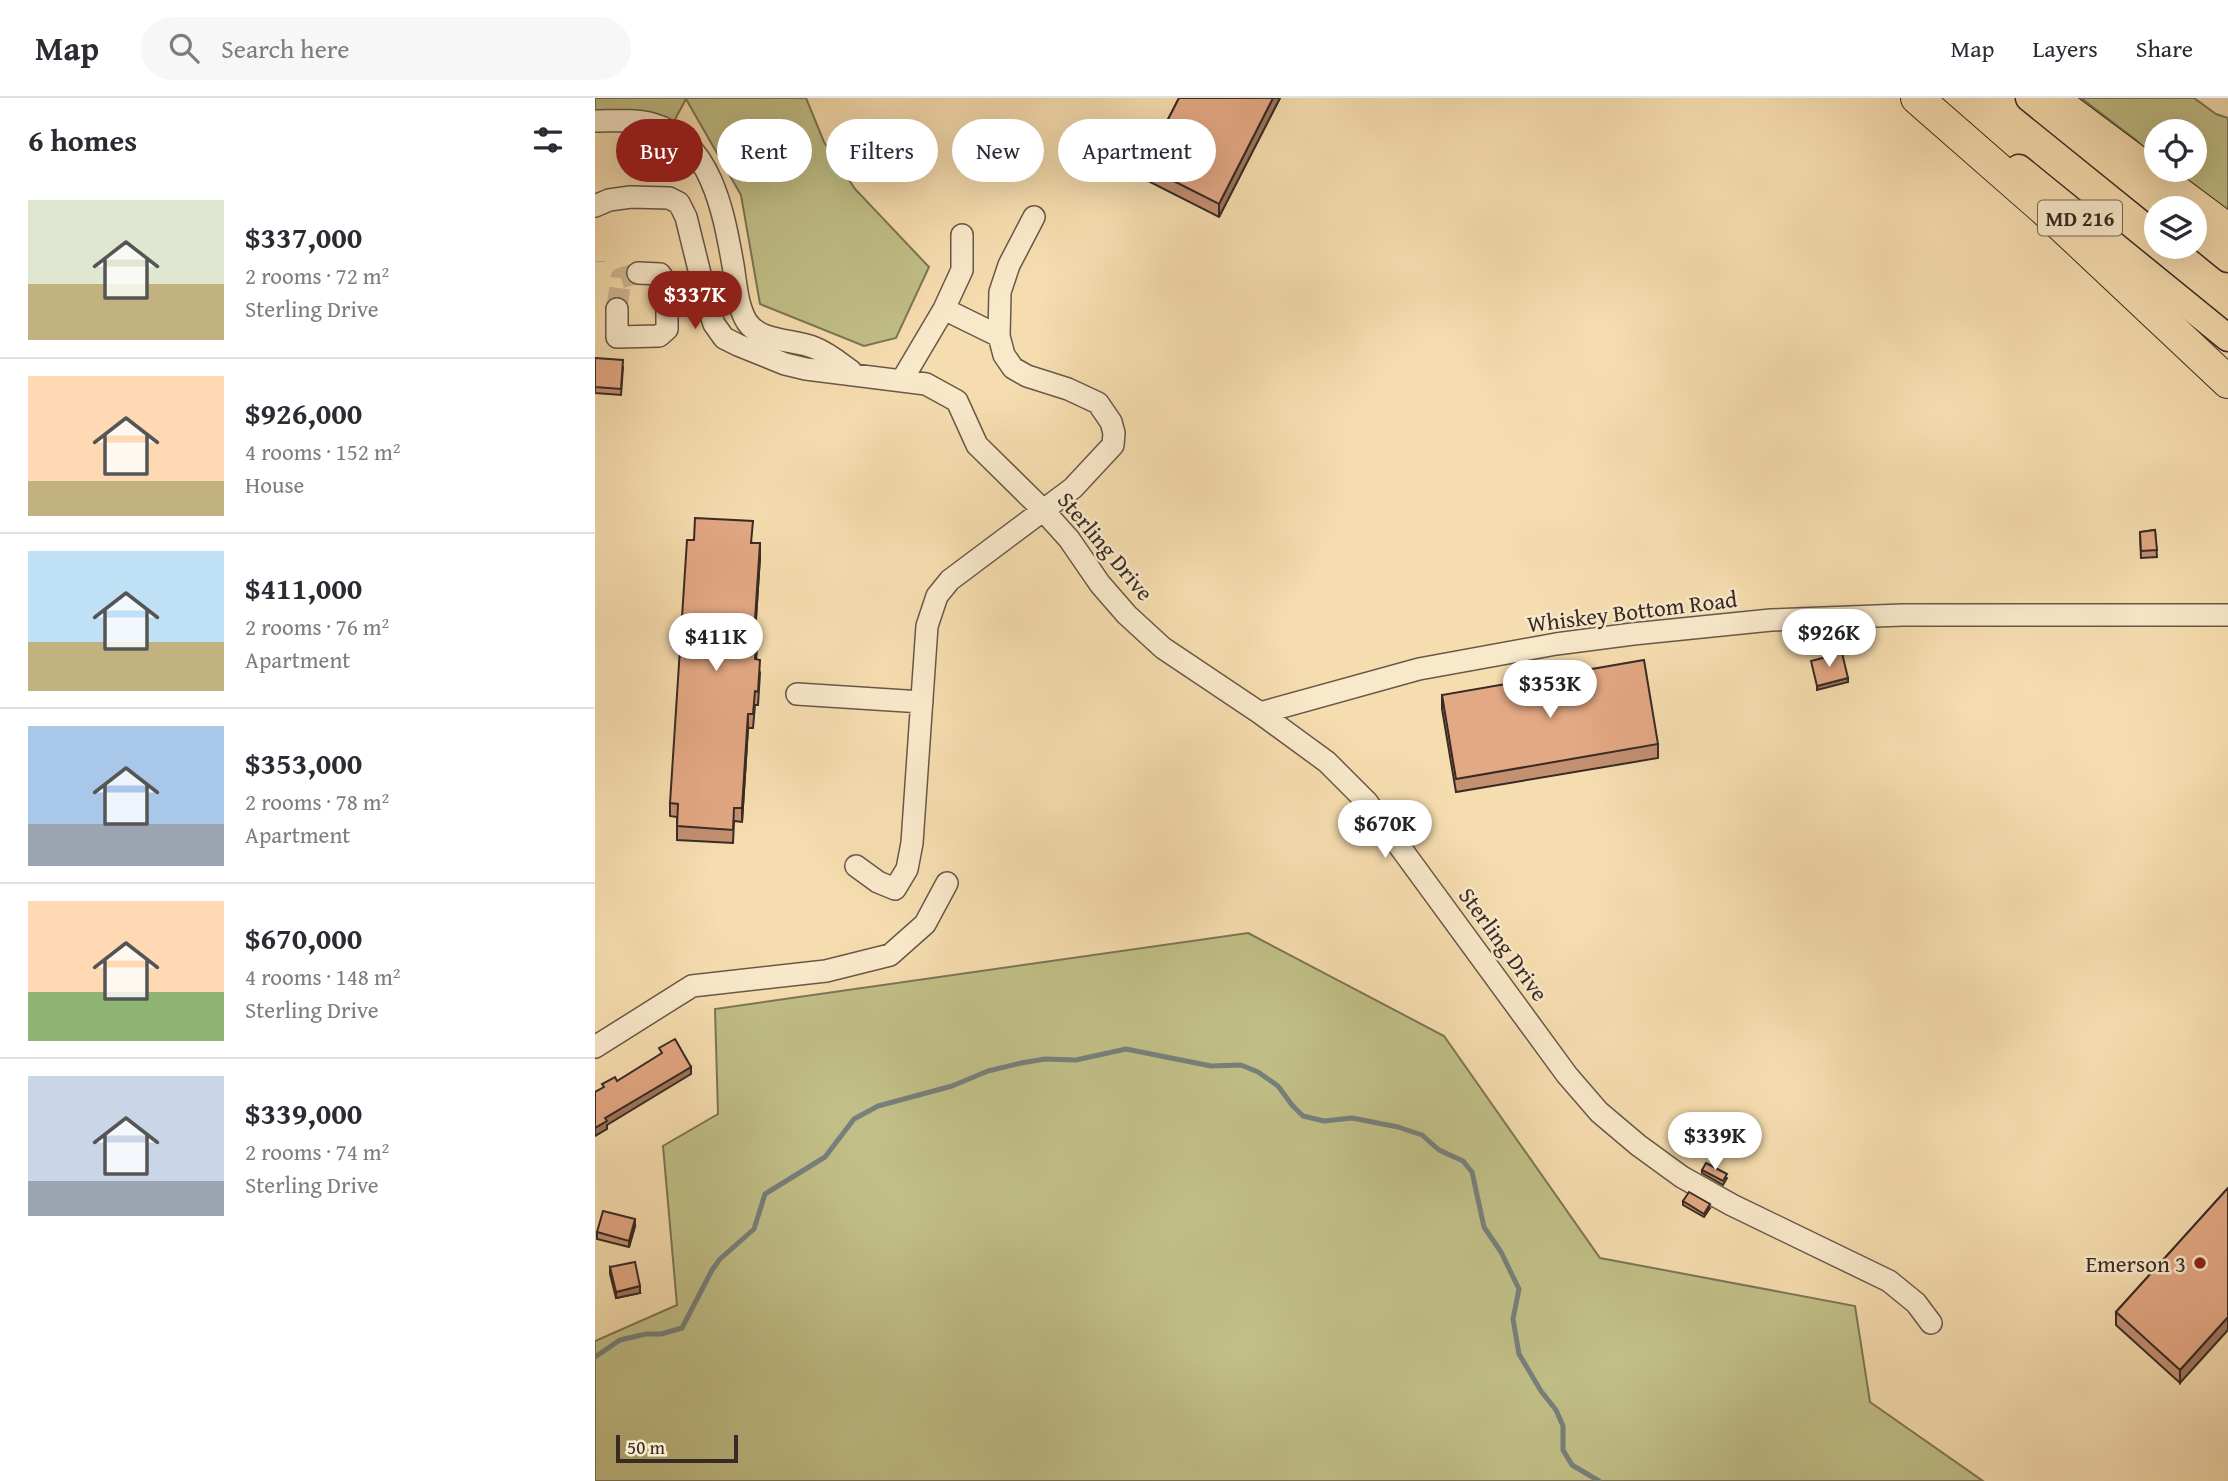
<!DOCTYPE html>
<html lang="en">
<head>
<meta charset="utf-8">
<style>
  :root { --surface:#fff; --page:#f7f7f7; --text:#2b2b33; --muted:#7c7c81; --line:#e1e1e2; --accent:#8f2418 }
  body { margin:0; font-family:"Gentium Book Plus",serif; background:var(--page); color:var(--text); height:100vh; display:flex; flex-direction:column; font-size:26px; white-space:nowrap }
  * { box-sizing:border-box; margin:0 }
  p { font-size:23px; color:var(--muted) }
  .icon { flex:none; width:38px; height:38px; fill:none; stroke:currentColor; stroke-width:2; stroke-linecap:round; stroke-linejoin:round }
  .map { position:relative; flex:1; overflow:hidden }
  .panel { display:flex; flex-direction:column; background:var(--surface); width:595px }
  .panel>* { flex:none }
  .hud { position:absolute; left:21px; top:21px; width:665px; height:63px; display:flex; gap:14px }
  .fabs { position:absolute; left:1549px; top:21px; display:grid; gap:14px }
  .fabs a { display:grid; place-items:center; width:63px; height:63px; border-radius:50%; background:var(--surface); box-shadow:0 7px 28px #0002; font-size:35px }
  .scale { position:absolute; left:21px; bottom:18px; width:122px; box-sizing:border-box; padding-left:7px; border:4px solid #382b25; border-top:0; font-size:19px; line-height:24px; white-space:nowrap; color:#382b25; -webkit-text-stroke:5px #f9e9cb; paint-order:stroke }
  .price { position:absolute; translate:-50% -60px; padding:0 16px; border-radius:24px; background:#fff; color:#222; font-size:23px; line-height:46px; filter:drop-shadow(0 2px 4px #0008) }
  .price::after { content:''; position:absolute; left:50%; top:42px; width:21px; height:16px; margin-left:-10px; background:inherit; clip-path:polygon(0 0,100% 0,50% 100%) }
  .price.active { background:var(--accent); color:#fff }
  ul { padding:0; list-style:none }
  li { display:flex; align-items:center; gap:21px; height:175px; padding:0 28px }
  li+li { border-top:2px solid var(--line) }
  li span { display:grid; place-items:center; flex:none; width:196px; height:140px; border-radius:0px; color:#555 }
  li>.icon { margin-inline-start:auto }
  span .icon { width:84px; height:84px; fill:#fffc; stroke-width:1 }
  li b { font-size:30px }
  h2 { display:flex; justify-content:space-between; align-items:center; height:84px; padding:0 28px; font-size:30px }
  .pill { padding:0 24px; border-radius:32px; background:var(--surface); box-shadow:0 7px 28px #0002; font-size:24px; line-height:63px }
  .pill.active { background:var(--accent); color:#fff }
  header { display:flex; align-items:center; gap:42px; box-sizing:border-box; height:98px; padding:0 35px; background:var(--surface); border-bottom:2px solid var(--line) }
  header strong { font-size:33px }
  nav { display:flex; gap:38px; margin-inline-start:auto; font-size:24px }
  .search { width:490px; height:63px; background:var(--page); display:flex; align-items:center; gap:18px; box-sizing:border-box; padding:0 24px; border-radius:38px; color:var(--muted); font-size:26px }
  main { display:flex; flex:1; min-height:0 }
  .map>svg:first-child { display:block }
  .green { fill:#c1bf87; stroke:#7c7556; stroke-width:2 }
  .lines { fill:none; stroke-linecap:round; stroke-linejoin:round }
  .stream { stroke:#77807c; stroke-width:5 }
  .minor-tunnel { stroke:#d0b993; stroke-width:21; stroke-dasharray:21 10; stroke-linecap:butt }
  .minor-casing { stroke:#685848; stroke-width:24 }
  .major-casing { stroke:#382b25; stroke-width:29 }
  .highway-casing { stroke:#382b25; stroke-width:34 }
  .minor { stroke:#f9e9cb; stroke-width:21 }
  .major { stroke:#f6ddaf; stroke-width:26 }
  .highway { stroke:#f6ddaf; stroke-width:32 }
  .wall { fill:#c39072; stroke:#382b25; stroke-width:2 }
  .shaded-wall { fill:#9f765c; stroke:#382b25; stroke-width:2 }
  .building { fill:#e3a884; stroke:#382b25; stroke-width:2 }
  .poi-dot { fill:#8f2418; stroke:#f9e9cb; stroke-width:2.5 }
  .labels { text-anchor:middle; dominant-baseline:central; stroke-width:5; stroke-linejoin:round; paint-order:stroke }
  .shield { fill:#f9e9cb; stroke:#726457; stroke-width:2 }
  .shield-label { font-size:21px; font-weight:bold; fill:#382b25 }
  .street-label { font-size:23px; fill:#382b25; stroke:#f9e9cb }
  .poi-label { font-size:23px; fill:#382b25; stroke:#f9e9cb; text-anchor:end }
</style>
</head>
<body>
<header>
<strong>Map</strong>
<div class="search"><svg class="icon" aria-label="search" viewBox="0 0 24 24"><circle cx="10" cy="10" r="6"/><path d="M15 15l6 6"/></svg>Search here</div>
<nav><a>Map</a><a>Layers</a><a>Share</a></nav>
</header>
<main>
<section class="panel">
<h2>6 homes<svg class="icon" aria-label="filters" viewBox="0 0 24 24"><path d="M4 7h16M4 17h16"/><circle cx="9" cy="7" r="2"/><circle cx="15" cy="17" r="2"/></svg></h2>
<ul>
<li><span style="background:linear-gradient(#dfe7d0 60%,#c2b280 0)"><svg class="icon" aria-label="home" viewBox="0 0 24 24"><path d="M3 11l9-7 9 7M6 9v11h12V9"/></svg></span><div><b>$337,000</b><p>2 rooms · 72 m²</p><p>Sterling Drive</p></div></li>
<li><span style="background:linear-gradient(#ffd9b3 75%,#c2b280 0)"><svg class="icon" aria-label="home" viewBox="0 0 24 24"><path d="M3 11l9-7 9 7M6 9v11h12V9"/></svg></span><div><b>$926,000</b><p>4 rooms · 152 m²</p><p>House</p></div></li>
<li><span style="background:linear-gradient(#bfe0f5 65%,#c2b280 0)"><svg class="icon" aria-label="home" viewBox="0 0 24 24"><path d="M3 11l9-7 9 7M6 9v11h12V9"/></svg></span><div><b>$411,000</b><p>2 rooms · 76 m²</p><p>Apartment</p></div></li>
<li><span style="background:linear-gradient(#a9c7e8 70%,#9aa5b1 0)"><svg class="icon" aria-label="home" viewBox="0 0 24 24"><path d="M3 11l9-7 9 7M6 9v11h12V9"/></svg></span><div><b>$353,000</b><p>2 rooms · 78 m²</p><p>Apartment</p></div></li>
<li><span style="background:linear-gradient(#ffd9b3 65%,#8fb573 0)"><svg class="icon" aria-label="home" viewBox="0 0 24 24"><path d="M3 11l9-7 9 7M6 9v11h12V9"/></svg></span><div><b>$670,000</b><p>4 rooms · 148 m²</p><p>Sterling Drive</p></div></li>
<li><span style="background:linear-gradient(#c9d6e8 75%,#9aa5b1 0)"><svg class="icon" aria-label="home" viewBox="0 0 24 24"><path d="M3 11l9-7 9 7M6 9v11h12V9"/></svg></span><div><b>$339,000</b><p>2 rooms · 74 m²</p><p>Sterling Drive</p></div></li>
</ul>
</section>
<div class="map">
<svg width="1633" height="1383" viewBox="0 0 1633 1383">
  <rect width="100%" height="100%" fill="#f6ddaf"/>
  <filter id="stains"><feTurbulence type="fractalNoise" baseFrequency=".00286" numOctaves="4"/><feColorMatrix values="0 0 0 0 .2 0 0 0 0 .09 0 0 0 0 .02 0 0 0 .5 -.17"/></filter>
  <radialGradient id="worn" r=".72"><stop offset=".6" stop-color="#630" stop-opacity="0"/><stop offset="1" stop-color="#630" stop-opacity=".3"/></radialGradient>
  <path class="green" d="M0 0H211L229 44 260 91 334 169 301 240 269 248 165 206 146 97 91 1 79 23 46 13 0 14Z
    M1486 0H1599L1621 16 1633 20V115L1572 72H1600V33H1561V61L1541 42Z
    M653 835 849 938 1005 1160 1260 1208 1275 1304 1388 1383H0V1243L82 1207 68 1048 123 1016 120 911Z"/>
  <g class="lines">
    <path class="stream" d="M0 1259 25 1242 51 1236H66L87 1230 117 1172 125 1161 159 1131 170 1096 230 1059 259 1021 283 1008 357 988 393 973 426 965 450 961 481 962 531 951 616 968 646 967 663 974 683 988 697 1007 708 1018 729 1023 757 1020 803 1029 827 1037 844 1052 868 1063 877 1074 889 1129 906 1154 924 1191 918 1221 924 1256 946 1293 961 1312 968 1328V1352L977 1367 1004 1383"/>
    <path class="minor-tunnel" d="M0 164V163
      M22 211 26 180 43 175"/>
    <g class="minor-casing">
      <path id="minor" d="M0 23C19 23 40 21 58 26 117 43 129 117 138 167 141 185 142 208 152 224 166 245 200 241 220 250 233 255 245 265 256 273
        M0 108 14 102 36 99 74 100 84 105 91 119 113 208 119 226 129 240 143 247 190 266 211 271 331 286 362 303 382 347 447 411 474 441 505 486 532 517 568 550 665 615 732 664 772 704 972 977 1004 1014 1043 1047 1087 1079 1137 1107 1294 1183 1321 1205 1336 1225
        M22 211V239L64 238 72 231V186L65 176 43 175
        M349 211 404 238
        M307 282 349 211 367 172V137
        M202 596 327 604
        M665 615 824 571 961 546 1038 536 1176 522 1307 517H1633
        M261 768 283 784 300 791 312 771 317 745 332 528 342 498 355 482 478 390 518 347 519 335 516 324 503 305 473 291 432 278 418 270 409 257 404 238 405 194 414 167 439 119
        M0 949 97 888 231 873 295 857 330 826 352 785"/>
    </g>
    <g class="major-casing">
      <path id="major" d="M1434 0 1570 110
        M1424 70 1633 240
        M1600 134 1633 161"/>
    </g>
    <g class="highway-casing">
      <path id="highway" d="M1322 0 1450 112 1633 284
        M1456 0 1633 132"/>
    </g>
    <use href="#minor" class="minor"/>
    <use href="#major" class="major"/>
    <use href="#highway" class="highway"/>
  </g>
  <path class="wall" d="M584 0H685L624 119 549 81V68Z
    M0 260 28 269 26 297 0 295Z
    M1560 432 1562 459 1546 460 1545 434Z
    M157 445 165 459 160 537 162 551 161 562 165 575 163 607H160L158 630H153L147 724 139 723 138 745 82 742V719L75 718V705Z
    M847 597 1063 646V660L861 694 847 611Z
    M1107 1072 1132 1080 1128 1087 1107 1075Z
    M1633 1090 1585 1285 1521 1227V1214Z
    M1088 1103 1115 1110 1109 1119 1088 1107Z
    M40 1128 34 1149 2 1141V1134Z
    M15 1169 45 1195 21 1200 15 1176Z"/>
  <path class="shaded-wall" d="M678 0H685L624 119V106Z
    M165 445V459L159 550V537Z
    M1253 580V584L1222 592V588Z
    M153 616V630L147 724V710Z
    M96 969V976L12 1027V1031L0 1038V1030L10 1020Z
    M40 1121V1128L34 1149V1143Z
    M45 1188V1195L21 1200V1194Z
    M1633 1219V1232L1585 1285V1272Z"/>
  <path class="building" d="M584 0H678L624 106 549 68Z
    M0 260 28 262 26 291 0 289Z
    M100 420 158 423 156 445H165L159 537H162L160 561 165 562 163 594 160 593 158 616H153L147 710H139L138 732 82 728 83 706 75 705 92 442H99Z
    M1560 432 1562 452 1546 453 1545 434Z
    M1247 555 1253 580 1222 588 1216 563Z
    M1049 562 1063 646 861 681 847 597Z
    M80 941 96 969 10 1020 12 1023 0 1030V994L9 989 7 986 20 979 22 983 67 955 64 950Z
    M1111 1065 1132 1076 1128 1083 1107 1072Z
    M1633 1090V1219L1585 1272 1521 1214Z
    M1094 1094 1115 1106 1109 1116 1088 1103Z
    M8 1113 40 1121 34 1143 2 1134Z
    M40 1164 45 1188 21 1194 15 1169Z"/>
  <circle class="poi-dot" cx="1605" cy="1165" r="7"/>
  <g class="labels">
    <rect class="shield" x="1443" y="102.5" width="84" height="35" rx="5"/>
    <g class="shield-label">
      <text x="1485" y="120">MD 216</text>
    </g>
    <g class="street-label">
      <text transform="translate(511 448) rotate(50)">Sterling Drive</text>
      <text transform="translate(1037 513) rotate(-7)">Whiskey Bottom Road</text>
      <text transform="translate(909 846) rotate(54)">Sterling Drive</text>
    </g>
    <g class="poi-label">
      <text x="1591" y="1165">Emerson 3</text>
    </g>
  </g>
  <rect width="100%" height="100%" filter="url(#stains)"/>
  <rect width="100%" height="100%" fill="url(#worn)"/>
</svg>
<div class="fabs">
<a><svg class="icon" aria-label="locate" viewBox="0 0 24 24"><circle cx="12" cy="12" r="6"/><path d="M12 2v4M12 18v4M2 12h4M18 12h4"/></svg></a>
<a><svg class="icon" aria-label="layers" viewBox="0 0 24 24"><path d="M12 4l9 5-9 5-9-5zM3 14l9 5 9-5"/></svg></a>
</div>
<div class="scale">50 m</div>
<b class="price active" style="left:100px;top:233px">$337K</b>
<b class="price" style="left:1234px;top:571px">$926K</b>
<b class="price" style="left:121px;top:575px">$411K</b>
<b class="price" style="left:955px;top:622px">$353K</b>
<b class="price" style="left:790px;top:762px">$670K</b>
<b class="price" style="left:1120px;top:1074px">$339K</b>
<div class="hud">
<a class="pill active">Buy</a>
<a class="pill">Rent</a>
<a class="pill">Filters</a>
<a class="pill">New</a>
<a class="pill">Apartment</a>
</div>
</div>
</main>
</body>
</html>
